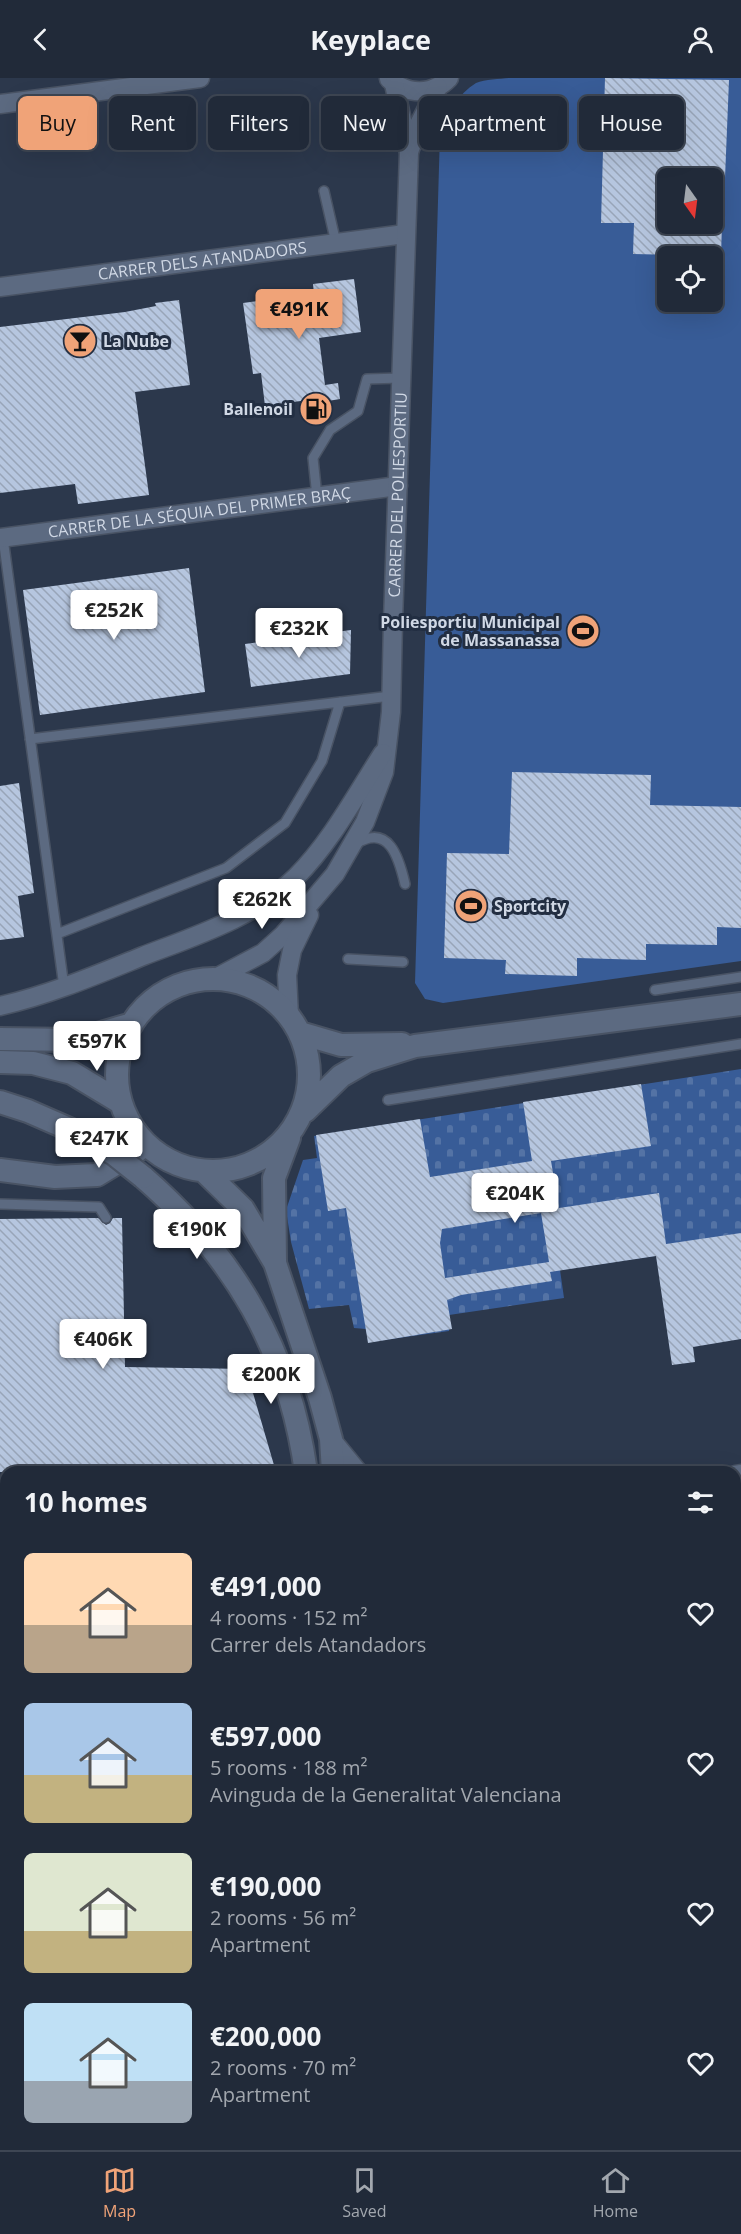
<!DOCTYPE html>
<html lang="en">
<head>
<meta charset="utf-8">
<style>
  :root { --surface:#212a39; --page:#2d3644; --text:#f1f3f6; --muted:#a2a7ae; --line:#3e4653; --accent:#f0a378 }
  body { margin:0; font-family:"Open Sans",sans-serif; background:var(--page); color:var(--text); height:100vh; display:flex; flex-direction:column; font-size:22px; white-space:nowrap }
  * { box-sizing:border-box; margin:0 }
  p { font-size:20px; color:var(--muted) }
  .icon { flex:none; width:33px; height:33px; fill:none; stroke:currentColor; stroke-width:2; stroke-linecap:round; stroke-linejoin:round }
  .map { position:relative; flex:1; overflow:hidden }
  .sheet { position:absolute; left:0px; top:1388px; width:741px; height:686px; display:flex; flex-direction:column; background:var(--surface); border-radius:18px 18px 0 0; box-shadow:0 6px 24px #0002,0 0 0 2px var(--line) }
  .sheet>* { flex:none }
  .guide { position:absolute; left:18px; top:18px; width:705px; height:54px; display:flex; gap:12px }
  .needle { width:39px; rotate:166deg }
  .buttons { position:absolute; left:657px; top:90px; display:grid; gap:12px }
  .buttons a { display:grid; place-items:center; width:66px; height:66px; border-radius:9px; background:var(--surface); box-shadow:0 6px 24px #0002,0 0 0 2px var(--line); font-size:30px }
  .price { position:absolute; translate:-50% -51px; padding:0 14px; border-radius:6px; background:#fff; color:#222; font-size:20px; line-height:39px; filter:drop-shadow(0 2px 3px #0008) }
  .price::after { content:''; position:absolute; left:50%; top:36px; width:18px; height:14px; margin-left:-9px; background:inherit; clip-path:polygon(0 0,100% 0,50% 100%) }
  .price.on { background:var(--accent); color:#111 }
  ul { padding:0; list-style:none }
  li { display:flex; align-items:center; gap:18px; height:150px; padding:0 24px }
  li span { display:grid; place-items:center; flex:none; width:168px; height:120px; border-radius:9px; color:#555 }
  li>.icon { margin-inline-start:auto }
  span .icon { width:72px; height:72px; fill:#fffc; stroke-width:1 }
  li b { font-size:26px }
  h2 { display:flex; justify-content:space-between; align-items:center; height:72px; padding:0 24px; font-size:26px }
  .pill { padding:0 21px; border-radius:9px; background:var(--surface); box-shadow:0 6px 24px #0002,0 0 0 2px var(--line); font-size:21px; line-height:54px }
  .pill.on { background:var(--accent); color:#111 }
  header { display:flex; justify-content:space-between; align-items:center; height:78px; padding:0 24px; background:var(--surface); font-size:27px; font-weight:700 }
  .tab-bar { display:flex; justify-content:space-around; align-items:center; height:84px; border-top:2px solid var(--line); background:var(--surface); font-size:16px; color:var(--muted) }
  .tab-bar a { display:grid; justify-items:center; gap:3px }
  .tab-bar .on { color:var(--accent) }
  .map>svg:first-child { display:block }
  .cemetery { fill:url(#cemetery-stones) }
  .pitch { fill:#385c97; fill-rule:evenodd }
  .building { fill:url(#building-back-hatch); fill-rule:evenodd }
  .lines { fill:none; stroke-linecap:round; stroke-linejoin:round }
  .service-casing { stroke:#495364; stroke-width:12 }
  .minor-casing { stroke:#495364; stroke-width:21 }
  .tertiary-casing { stroke:#495364; stroke-width:26 }
  .service { stroke:#5c6a81; stroke-width:9 }
  .minor { stroke:#5c6a81; stroke-width:18 }
  .tertiary { stroke:#5c6a81; stroke-width:22 }
  .tertiary-bridge-casing { stroke:#495364; stroke-width:26; stroke-linecap:butt }
  .tertiary-bridge { stroke:#5c6a81; stroke-width:22 }
  .labels { text-anchor:middle; dominant-baseline:central; stroke-width:6; stroke-linejoin:round; paint-order:stroke }
  .street-label { font-size:16px; fill:#d0d8e5; stroke:#222e42 }
  .poi-label { font-size:16px; font-weight:bold; fill:#d0d8e5; stroke:#222e42; text-anchor:start }
</style>
</head>
<body>
<header><svg class="icon" aria-label="back" viewBox="0 0 24 24"><path d="M15 5l-7 7 7 7"/></svg>Keyplace<svg class="icon" aria-label="person" viewBox="0 0 24 24"><circle cx="12" cy="8" r="4"/><path d="M4 21q1-7 8-7t8 7"/></svg></header>
<div class="map">
<svg width="741" height="2072" viewBox="0 0 741 2072">
  <defs>
    <pattern id="cemetery-stones" width="16" height="16" patternUnits="userSpaceOnUse" patternTransform="scale(1.5)"><rect width="16" height="16" fill="#385c97"/><path d="M2 7V4a2 2 0 0 1 4 0v3zM10 15v-3a2 2 0 0 1 4 0v3z" fill="#5473a5"/></pattern>
    <pattern id="building-back-hatch" width="6" height="6" patternUnits="userSpaceOnUse" patternTransform="scale(1.5)"><rect width="6" height="6" fill="#b6c6df"/><path d="M-1 5l2 2M0 0l6 6M5-1l2 2" fill="none" stroke="#98a5b8"/></pattern>
  </defs>
  <rect width="100%" height="100%" fill="#2c384c"/>
  <path class="cemetery" d="M741 991V1165L560 1192 564 1220 449 1237V1253L369 1264 366 1251 354 1250 349 1227 309 1231 291 1164 286 1132 303 1082 317 1080 314 1058Z"/>
  <path class="pitch" d="M509 0H741V883L443 925 425 921 415 905 440 55C447 36 458 16 476 5 485 1 500 1 509 0ZM668 100H712V146H668ZM668 178H712V224H668Z"/>
  <path class="building" d="M605 0 729 2 725 100H668V146H722L721 178 633 176 634 145H601Z
    M354 201 361 254 319 260 325 307 338 305 340 321 316 325 315 321 265 328 261 295 253 296 243 225 314 216 313 206Z
    M179 222 190 307 135 314 149 417 78 426 75 406 0 415V249L125 234 156 228 155 225Z
    M189 490 205 614 40 637 23 512Z
    M351 552 350 596 251 609 245 566Z
    M512 694 651 697 650 727 741 729V850L717 849V867L646 866V882L577 880V898L505 896 506 882 444 880 447 775 509 776Z
    M19 705 34 815 18 818 24 859 0 862V708Z
    M641 1006 651 1068 551 1083 559 1130 659 1115 666 1166 741 1155V1261L693 1269 695 1284 672 1287 656 1178 550 1194 552 1203 461 1217 447 1222 452 1251 368 1265 346 1130 328 1133 316 1057 420 1041 430 1099 532 1083 523 1024ZM541 1135 549 1184 445 1200 440 1165 442 1151Z
    M98 1140 106 1147 110 1145 113 1140H122L125 1289 246 1291 276 1394H0V1141Z"/>
  <g class="lines">
    <g class="service-casing">
      <path id="service" d="M324 113 336 165
        M317 419 313 380 330 352 358 333 367 301 401 300
        M3 460 64 909
        M30 661 391 618
        M356 766C389 745 399 780 405 806
        M57 856 226 790 285 745 322 683 340 624
        M348 881 403 884
        M655 912 741 899
        M388 1022 741 966
        M0 1126 99 1129 106 1140
        M0 1778H6
        M0 1785H6
        M0 1792H6"/>
    </g>
    <g class="minor-casing">
      <g id="minor">
        <path d="M389 1C407 17 432 18 449 0"/>
        <path d="M394 6 409 74"/>
        <path d="M0 26 200 0"/>
        <path id="s1" d="M0 209 405 156"/>
        <path id="s2" d="M0 460 398 408"/>
        <path id="s3" d="M212 902 263 875 283 857 335 796 365 744 384 694 391 634 393 543 409 74 419 46 438 9"/>
        <path d="M0 928C49 917 96 897 143 878 195 858 255 839 296 799 331 764 356 717 383 675"/>
        <path d="M289 938 287 897 292 872 309 837"/>
        <path d="M331 1361 358 1394"/>
        <path d="M735 1397 741 1396"/>
        <path d="M213 2067V2072"/>
        <path d="M237 2072 243 2067"/>
      </g>
    </g>
    <g class="tertiary-casing">
      <path id="tertiary" d="M117 997a96 96 0 1 1 192 0a96 96 0 1 1-192 0Z
        M300 955 341 967 402 966
        M0 961 77 962 132 946
        M0 984 33 985 72 995 120 1024
        M0 1024 28 1033 76 1054
        M305 1033 341 998 367 983 415 968 741 926
        M0 1092 55 1099 97 1097 138 1072
        M204 1093 243 1131 275 1185 320 1320 331 1361 333 1394
        M143 1099C235 1179 289 1272 306 1394
        M275 1183 274 1100 289 1060
        M0 1985 6 1984
        M0 2011H6"/>
    </g>
    <use href="#service" class="service"/>
    <use href="#minor" class="minor"/>
    <use href="#tertiary" class="tertiary"/>
    <g class="tertiary-bridge-casing">
      <path id="tertiary-bridge" d="M76 1054 114 1076 143 1099"/>
    </g>
    <use href="#tertiary-bridge" class="tertiary-bridge"/>
  </g>
  <defs>
    <g id="bar-disc" transform="scale(1.725)"><circle r="9.5" fill="#f0a378" stroke="#222e42"/><path d="M-6-5H6L.8 .8V4.5H3.5V6h-7V4.5H-.8V.8Z" fill="#111"/></g>
    <g id="fuel-disc" transform="scale(1.725)"><circle r="9.5" fill="#f0a378" stroke="#222e42"/><path d="M-5.5-6h7V0h2V4h1.3V-2.5L3-4.5l.8-.8L6-3V5H2.5V1h-1V6h-7ZM-4.2-4.7v3.2H.2V-4.7Z" fill="#111"/></g>
    <g id="stadium-disc" transform="scale(1.725)"><circle r="9.5" fill="#f0a378" stroke="#222e42"/><path d="M0-5a6.5 5 0 1 0 0 10a6.5 5 0 1 0 0-10ZM-3.5-1.8h7v3.6h-7Z" fill="#111"/></g>
  </defs>
  <g fill-rule="evenodd">
    <use href="#bar-disc" x="80" y="263"/>
    <use href="#fuel-disc" x="316" y="331"/>
    <use href="#stadium-disc" x="583" y="553"/>
    <use href="#stadium-disc" x="471" y="828"/>
  </g>
  <g class="labels">
    <g class="street-label">
      <text stroke="none"><textPath href="#s1" startOffset="204">CARRER DELS ATANDADORS</textPath></text>
      <text stroke="none"><textPath href="#s3" startOffset="556">CARRER DEL POLIESPORTIU</textPath></text>
      <text stroke="none"><textPath href="#s2" startOffset="201">CARRER DE LA SÉQUIA DEL PRIMER BRAÇ</textPath></text>
    </g>
    <g class="poi-label">
      <text x="103" y="263">La Nube</text>
      <text x="293" y="331" text-anchor="end">Ballenoil</text>
      <text x="560" y="544" text-anchor="end">Poliesportiu Municipal<tspan x="560" dy="18">de Massanassa</tspan></text>
      <text x="494" y="828">Sportcity</text>
    </g>
  </g>
</svg>
<div class="buttons">
<a><svg class="needle" viewBox="-14 -14 28 28"><path d="M0-13l5 13h-10z" fill="#e53935"/><path d="M0 13l5-13h-10z" fill="#a2a7ae"/></svg></a>
<a><svg class="icon" aria-label="locate" viewBox="0 0 24 24"><circle cx="12" cy="12" r="6"/><path d="M12 2v4M12 18v4M2 12h4M18 12h4"/></svg></a>
</div>
<b class="price on" style="left:299px;top:262px">€491K</b>
<b class="price" style="left:114px;top:563px">€252K</b>
<b class="price" style="left:299px;top:581px">€232K</b>
<b class="price" style="left:262px;top:852px">€262K</b>
<b class="price" style="left:97px;top:994px">€597K</b>
<b class="price" style="left:99px;top:1091px">€247K</b>
<b class="price" style="left:515px;top:1146px">€204K</b>
<b class="price" style="left:197px;top:1182px">€190K</b>
<b class="price" style="left:103px;top:1292px">€406K</b>
<b class="price" style="left:271px;top:1327px">€200K</b>
<div class="guide">
<a class="pill on">Buy</a>
<a class="pill">Rent</a>
<a class="pill">Filters</a>
<a class="pill">New</a>
<a class="pill">Apartment</a>
<a class="pill">House</a>
</div>
<section class="sheet">
<h2>10 homes<svg class="icon" aria-label="filters" viewBox="0 0 24 24"><path d="M4 7h16M4 17h16"/><circle cx="9" cy="7" r="2"/><circle cx="15" cy="17" r="2"/></svg></h2>
<ul>
<li><span style="background:linear-gradient(#ffd9b3 60%,#b9a48a 0)"><svg class="icon" aria-label="home" viewBox="0 0 24 24"><path d="M3 11l9-7 9 7M6 9v11h12V9"/></svg></span><div><b>€491,000</b><p>4 rooms · 152 m²</p><p>Carrer dels Atandadors</p></div><svg class="icon" aria-label="heart" viewBox="0 0 24 24"><path d="M12 20l-8-8c-3-5 5-10 8-4 3-6 11-1 8 4z"/></svg></li>
<li><span style="background:linear-gradient(#a9c7e8 60%,#c2b280 0)"><svg class="icon" aria-label="home" viewBox="0 0 24 24"><path d="M3 11l9-7 9 7M6 9v11h12V9"/></svg></span><div><b>€597,000</b><p>5 rooms · 188 m²</p><p>Avinguda de la Generalitat Valenciana</p></div><svg class="icon" aria-label="heart" viewBox="0 0 24 24"><path d="M12 20l-8-8c-3-5 5-10 8-4 3-6 11-1 8 4z"/></svg></li>
<li><span style="background:linear-gradient(#dfe7d0 65%,#c2b280 0)"><svg class="icon" aria-label="home" viewBox="0 0 24 24"><path d="M3 11l9-7 9 7M6 9v11h12V9"/></svg></span><div><b>€190,000</b><p>2 rooms · 56 m²</p><p>Apartment</p></div><svg class="icon" aria-label="heart" viewBox="0 0 24 24"><path d="M12 20l-8-8c-3-5 5-10 8-4 3-6 11-1 8 4z"/></svg></li>
<li><span style="background:linear-gradient(#bfe0f5 65%,#9aa5b1 0)"><svg class="icon" aria-label="home" viewBox="0 0 24 24"><path d="M3 11l9-7 9 7M6 9v11h12V9"/></svg></span><div><b>€200,000</b><p>2 rooms · 70 m²</p><p>Apartment</p></div><svg class="icon" aria-label="heart" viewBox="0 0 24 24"><path d="M12 20l-8-8c-3-5 5-10 8-4 3-6 11-1 8 4z"/></svg></li>
</ul>
</section>
</div>
<nav class="tab-bar">
<a class="on"><svg class="icon" aria-label="map" viewBox="0 0 24 24"><path d="M3 6l6-2 6 2 6-2v14l-6 2-6-2-6 2zM9 4v14M15 6v14"/></svg>Map</a>
<a><svg class="icon" aria-label="saved" viewBox="0 0 24 24"><path d="M7 4h10v16l-5-4-5 4z"/></svg>Saved</a>
<a><svg class="icon" aria-label="home" viewBox="0 0 24 24"><path d="M3 11l9-7 9 7M6 9v11h12V9"/></svg>Home</a>
</nav>
</body>
</html>
